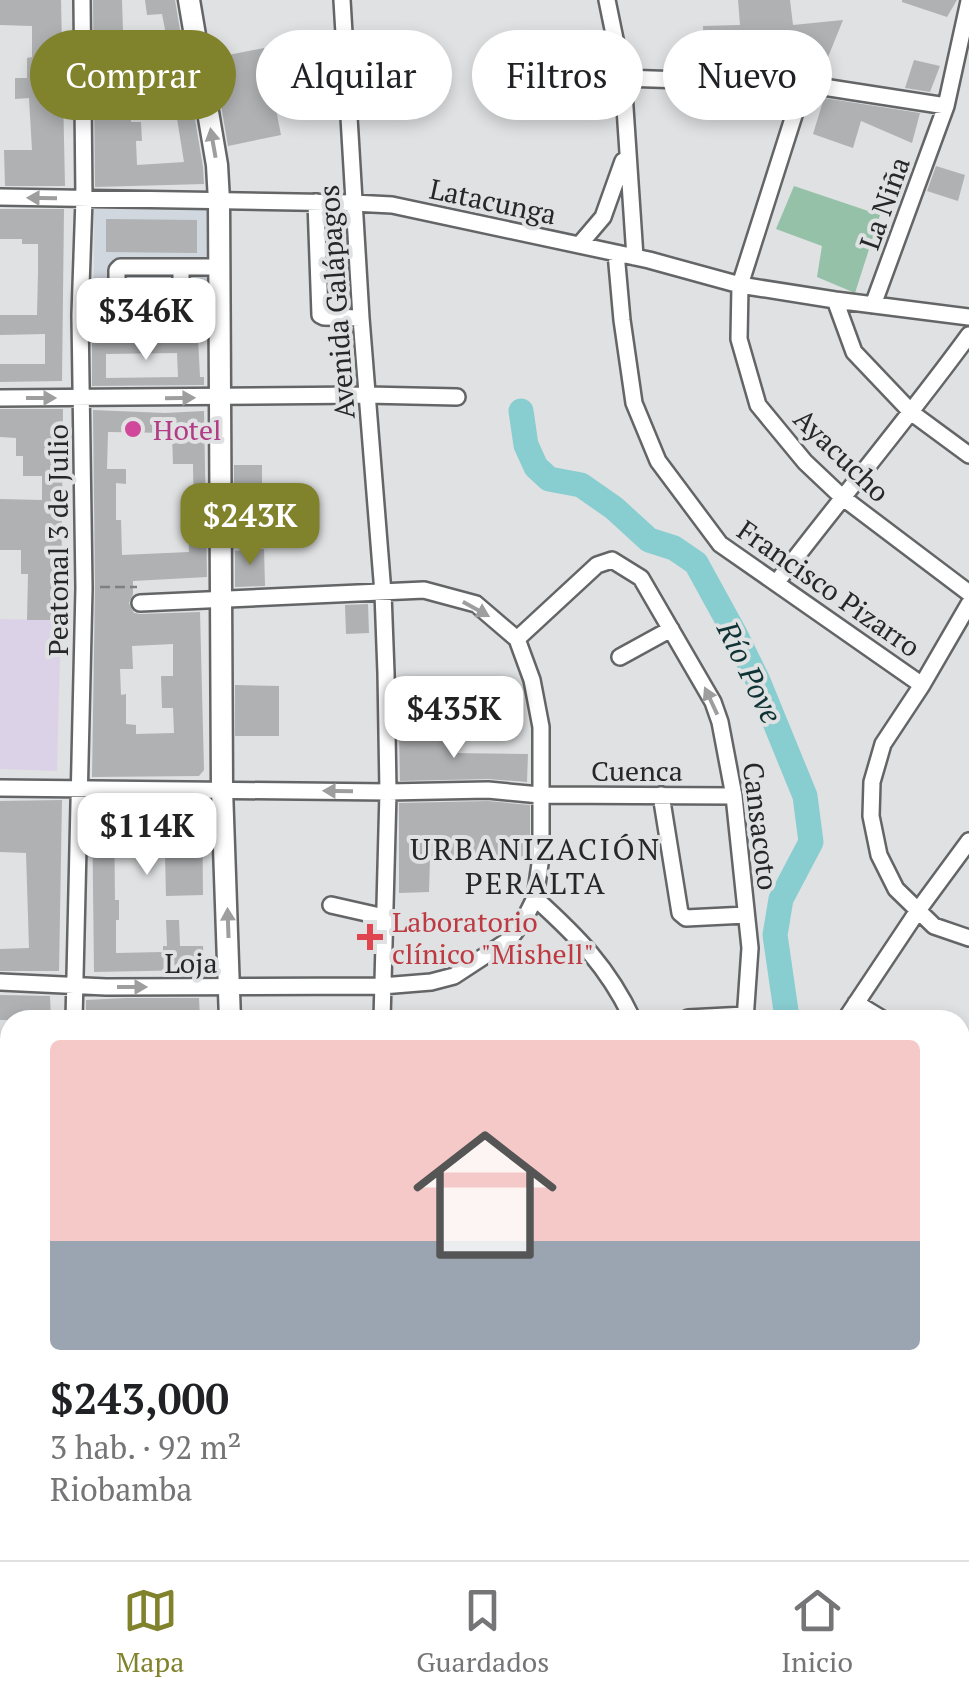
<!DOCTYPE html>
<html lang="es">
<head>
<meta charset="utf-8">
<style>
  :root { --surface:#fff; --page:#f6f6f6; --text:#202124; --muted:#757577; --line:#e0e0e0; --accent:#80822c }
  body { margin:0; font-family:"PT Serif",serif; background:var(--page); color:var(--text); height:100vh; display:flex; flex-direction:column; font-size:38px; white-space:nowrap }
  * { box-sizing:border-box; margin:0 }
  p { font-size:32px; color:var(--muted) }
  .icon { flex:none; width:55px; height:55px; fill:none; stroke:currentColor; stroke-width:2; stroke-linecap:round; stroke-linejoin:round }
  .map { position:relative; flex:1; overflow:hidden }
  .side { position:absolute; left:0px; top:1010px; width:970px; height:550px; display:flex; flex-direction:column; background:var(--surface); border-radius:30px 30px 0 0; box-shadow:0 5px 15px #0003 }
  .side>* { flex:none }
  .top-card { position:absolute; left:30px; top:30px; width:910px; height:90px; display:flex; gap:20px }
  .price { position:absolute; translate:-50% -85px; padding:0 22px; border-radius:20px; background:#fff; color:#222; font-size:32px; line-height:65px; filter:drop-shadow(0 2px 5px #0008) }
  .price::after { content:''; position:absolute; left:50%; top:60px; width:30px; height:22px; margin-left:-15px; background:inherit; clip-path:polygon(0 0,100% 0,50% 100%) }
  .price.current { background:var(--accent); color:#fff }
  ul { padding:0; list-style:none }
  li { display:grid; align-content:center; gap:20px; height:530px; padding:0 50px }
  li span { display:grid; place-items:center; height:310px; border-radius:10px; color:#555 }
  li>.icon { margin-inline-start:auto }
  span .icon { width:180px; height:180px; fill:#fffc; stroke-width:1 }
  li b { font-size:42px }
  .tag { padding:0 35px; border-radius:45px; background:var(--surface); box-shadow:0 5px 15px #0003; font-size:35px; line-height:90px }
  .tag.current { background:var(--accent); color:#fff }
  .menu { display:flex; justify-content:space-around; align-items:center; height:140px; border-top:2px solid var(--line); background:var(--surface); font-size:28px; color:var(--muted) }
  .menu a { display:grid; justify-items:center; gap:5px }
  .menu .current { color:var(--accent) }
  .map>svg:first-child { display:block }
  .commercial { fill:#dcd2e7 }
  .built { fill:#d0d7de }
  .green { fill:#95c1a8 }
  .lines { fill:none; stroke-linecap:round; stroke-linejoin:round }
  .river { stroke:#88cdd0; stroke-width:25 }
  .building { fill:#b0b1b2; fill-rule:evenodd }
  .minor-casing { stroke:#646566; stroke-width:20 }
  .major-casing { stroke:#646566; stroke-width:25 }
  .path { stroke:#7f8081; stroke-width:2.5; stroke-dasharray:10 5; stroke-linecap:butt }
  .minor { stroke:#fff; stroke-width:15 }
  .major { stroke:#fff; stroke-width:20 }
  .oneway { fill:#9e9e9e }
  .hotel-dot { fill:#d1479c; stroke:#dfe1e2; stroke-width:4 }
  .health-dot { fill:#e0444e; stroke:#dfe1e2; stroke-width:4 }
  .labels { text-anchor:middle; dominant-baseline:central; stroke-width:8; stroke-linejoin:round; paint-order:stroke }
  .street-label { font-size:28px; fill:#272728; stroke:#dfe1e2 }
  .hotel-label { font-size:28px; fill:#b23c85; stroke:#dfe1e2; text-anchor:start }
  .health-label { font-size:28px; fill:#be3a42; stroke:#dfe1e2; text-anchor:start }
  .water-label { font-size:30px; font-style:italic; fill:#0f3234; stroke:#dfe1e2 }
  .neighbourhood-label { font-size:30px; letter-spacing:2.5px; fill:#272728; stroke:#dfe1e2 }
</style>
</head>
<body>
<div class="map">
<svg width="969" height="1560" viewBox="0 0 969 1560">
  <rect width="100%" height="100%" fill="#dfe1e2"/>
  <path class="commercial" d="M0 619 61 620 57 771 0 769Z"/>
  <path class="built" d="M94 209 208 210 207 312 94 311Z"/>
  <path class="green" d="M794 186 880 215 855 293 817 277 822 246 776 229Z"/>
  <g class="lines">
    <path class="river" d="M521 411 526 445 536 467 549 479 581 485 614 508 649 540 674 548 696 563 735 634 758 681 805 796 811 842 781 899 775 935 786 1011 785 1020
      M960 1303 969 1309"/>
  </g>
  <path class="building" d="M0 0H61L65 186H5L4 150H32L29 98 15 99V78H27V58L32 57V26L0 25Z
    M93 0H122L124 62H137L138 99H130L131 122H141L142 141H136L137 165 184 162 175 106 165 107 162 86H158L151 44 167 40 162 14 147 15 145 0H175L203 167 204 184 95 187Z
    M738 0H790L793 25 843 20 824 67 704 68 703 26 740 25Z
    M902 0H957L947 17 902 2Z
    M264 48 281 135 228 146 213 58Z
    M914 60 940 66 930 92 905 88Z
    M824 98 920 113 912 143 861 121 853 148 813 134Z
    M936 166 965 175 958 201 927 191Z
    M0 209H64L62 381 0 382V364H45V334L0 335V315H37L38 273V244H22V239H0Z
    M106 219 197 220V253L106 252Z
    M198 338 200 377H204V385L92 386V341ZM177 353 178 377 106 378V354Z
    M0 409H63L61 620H27L28 574H21V550H0V499L42 500V476H23V456H16V438L0 437Z
    M93 410 165 413 204 411 207 577 133 581V594L129 603 134 613 140 614 200 612 204 770 199 776 92 777 95 588ZM108 432 172 433 173 464H193L194 527H188L189 552 122 555 121 520H116V483L126 484V469H107ZM173 644V676H161L162 708H173L174 733 136 734V725L126 724V694L121 695 120 669H133L132 646Z
    M234 465H262V502H234Z
    M264 549 265 586 235 587V551Z
    M345 605 368 604 369 633 346 634Z
    M235 685 279 686V736H235Z
    M399 733H450L451 753 528 754 527 782 488 779 400 781Z
    M62 800 59 971H0V949L29 948 26 853 0 852V801Z
    M92 800 202 801 203 895 166 896 165 853H139L140 815 114 816 115 900H119V920H116V953L163 952V946H167L166 920H179L180 946H203L204 965 196 970 94 972Z
    M488 801 530 805V858L430 859 429 892 399 893V803Z
    M0 995 50 996 51 1020H0Z
    M125 998H199L200 1020H86V1000Z"/>
  <g class="lines">
    <g class="minor-casing">
      <path id="minor" d="M342 0 361 318 383 593 386 673 388 792 382 1020
        M607 0 623 78 635 257
        M623 78 804 84 946 106
        M804 84 740 285 739 339 758 405 805 462 842 497 969 593
        M0 197 353 203 392 205 649 260 740 285 835 300 969 317
        M316 202 320 315 324 317 361 318
        M580 244 603 217 623 161
        M616 253 622 320 634 403 658 461 720 544 922 685
        M181 267V304L117 303V270L120 267H219
        M835 300 854 352 912 413 969 455
        M873 305 946 106 969 1
        M0 398 367 395 457 397
        M220 519 277 518
        M777 582C840 499 907 420 969 335
        M969 604 922 685 883 744 872 782 871 816 879 855 896 889 934 926 969 938
        M517 639 597 565 612 560 641 578 713 702 720 722 734 796 750 948 745 1020
        M620 657 671 629
        M0 788 388 792 488 790 540 795 734 796
        M661 795 680 913 686 918 746 915
        M535 898C578 937 608 967 633 1020
        M331 905 384 917
        M0 982 106 987 382 986 431 982 454 976 509 940 524 920 535 898 541 857V727L532 680 517 639 476 604 424 590 140 603
        M856 1003 884 1020
        M688 1018 745 1015
        M74 1020 84 588 80 315 84 199 82 0
        M845 1020 919 909 969 841
        M0 1156 10 1155
        M960 1168 969 1170
        M960 1265 969 1270
        M0 1313 10 1314
        M960 1334 969 1339
        M960 1517 969 1533
        M253 1550 255 1560
        M793 1550 801 1560
        M675 1560 700 1550"/>
    </g>
    <g class="major-casing">
      <path id="major" d="M189 0 217 165 219 201 222 789 230 1020
        M0 1448 10 1453
        M0 1506 10 1507
        M83 1550 90 1560
        M125 1550 129 1560
        M550 1550 558 1560
        M533 1553 536 1550"/>
    </g>
    <path class="path" d="M100 587H137"/>
    <use href="#minor" class="minor"/>
    <use href="#major" class="major"/>
  </g>
  <defs><path id="oneway-solid" d="M-6-.8H1V-3.2L6.5 0L1 3.2V.8H-6Z" transform="scale(2.5)"/></defs>
  <g class="oneway">
    <use href="#oneway-solid" transform="translate(213 143) rotate(-100)"/>
    <use href="#oneway-solid" transform="translate(42 198) rotate(-179)"/>
    <use href="#oneway-solid" transform="translate(41 398)"/>
    <use href="#oneway-solid" transform="translate(180 398) rotate(-1)"/>
    <use href="#oneway-solid" transform="translate(476 609) rotate(29)"/>
    <use href="#oneway-solid" transform="translate(711 701) rotate(-115)"/>
    <use href="#oneway-solid" transform="translate(338 791) rotate(-179)"/>
    <use href="#oneway-solid" transform="translate(228 923) rotate(-92)"/>
    <use href="#oneway-solid" transform="translate(132 987)"/>
  </g>
  <circle class="hotel-dot" cx="133" cy="429" r="10"/>
  <path class="health-dot" d="M365 922h10v10h10v10h-10v10h-10v-10h-10v-10h10z"/>
  <g class="labels">
    <g class="street-label">
      <text transform="translate(493 201) rotate(12)">Latacunga</text>
      <text transform="translate(884 203) rotate(-70)">La Niña</text>
      <text transform="translate(336 302) rotate(-94)">Avenida Galápagos</text>
      <text transform="translate(842 455) rotate(44)">Ayacucho</text>
      <text transform="translate(57 540) rotate(-90)">Peatonal 3 de Julio</text>
      <text transform="translate(829 588) rotate(35)">Francisco Pizarro</text>
      <text x="637" y="770">Cuenca</text>
      <text transform="translate(761 826) rotate(83)">Cansacoto</text>
      <text x="191" y="962">Loja</text>
    </g>
    <g class="hotel-label">
      <text x="153" y="429">Hotel</text>
    </g>
    <g class="health-label">
      <text x="392" y="921">Laboratorio<tspan x="392" dy="32">clínico "Mishell"</tspan></text>
    </g>
    <g class="water-label">
      <text transform="translate(750 672) rotate(64)">Río Pove</text>
    </g>
    <g class="neighbourhood-label">
      <text x="536" y="849">URBANIZACIÓN<tspan x="536" dy="34">PERALTA</tspan></text>
    </g>
  </g>
</svg>
<b class="price" style="left:146px;top:363px">$346K</b>
<b class="price current" style="left:250px;top:568px">$243K</b>
<b class="price" style="left:454px;top:761px">$435K</b>
<b class="price" style="left:147px;top:878px">$114K</b>
<div class="top-card">
<a class="tag current">Comprar</a>
<a class="tag">Alquilar</a>
<a class="tag">Filtros</a>
<a class="tag">Nuevo</a>
</div>
<section class="side">
<ul>
<li><span style="background:linear-gradient(#f6c9c9 65%,#9aa5b1 0)"><svg class="icon" aria-label="home" viewBox="0 0 24 24"><path d="M3 11l9-7 9 7M6 9v11h12V9"/></svg></span><div><b>$243,000</b><p>3 hab. · 92 m²</p><p>Riobamba</p></div></li>
</ul>
</section>
</div>
<nav class="menu">
<a class="current"><svg class="icon" aria-label="map" viewBox="0 0 24 24"><path d="M3 6l6-2 6 2 6-2v14l-6 2-6-2-6 2zM9 4v14M15 6v14"/></svg>Mapa</a>
<a><svg class="icon" aria-label="saved" viewBox="0 0 24 24"><path d="M7 4h10v16l-5-4-5 4z"/></svg>Guardados</a>
<a><svg class="icon" aria-label="home" viewBox="0 0 24 24"><path d="M3 11l9-7 9 7M6 9v11h12V9"/></svg>Inicio</a>
</nav>
</body>
</html>
